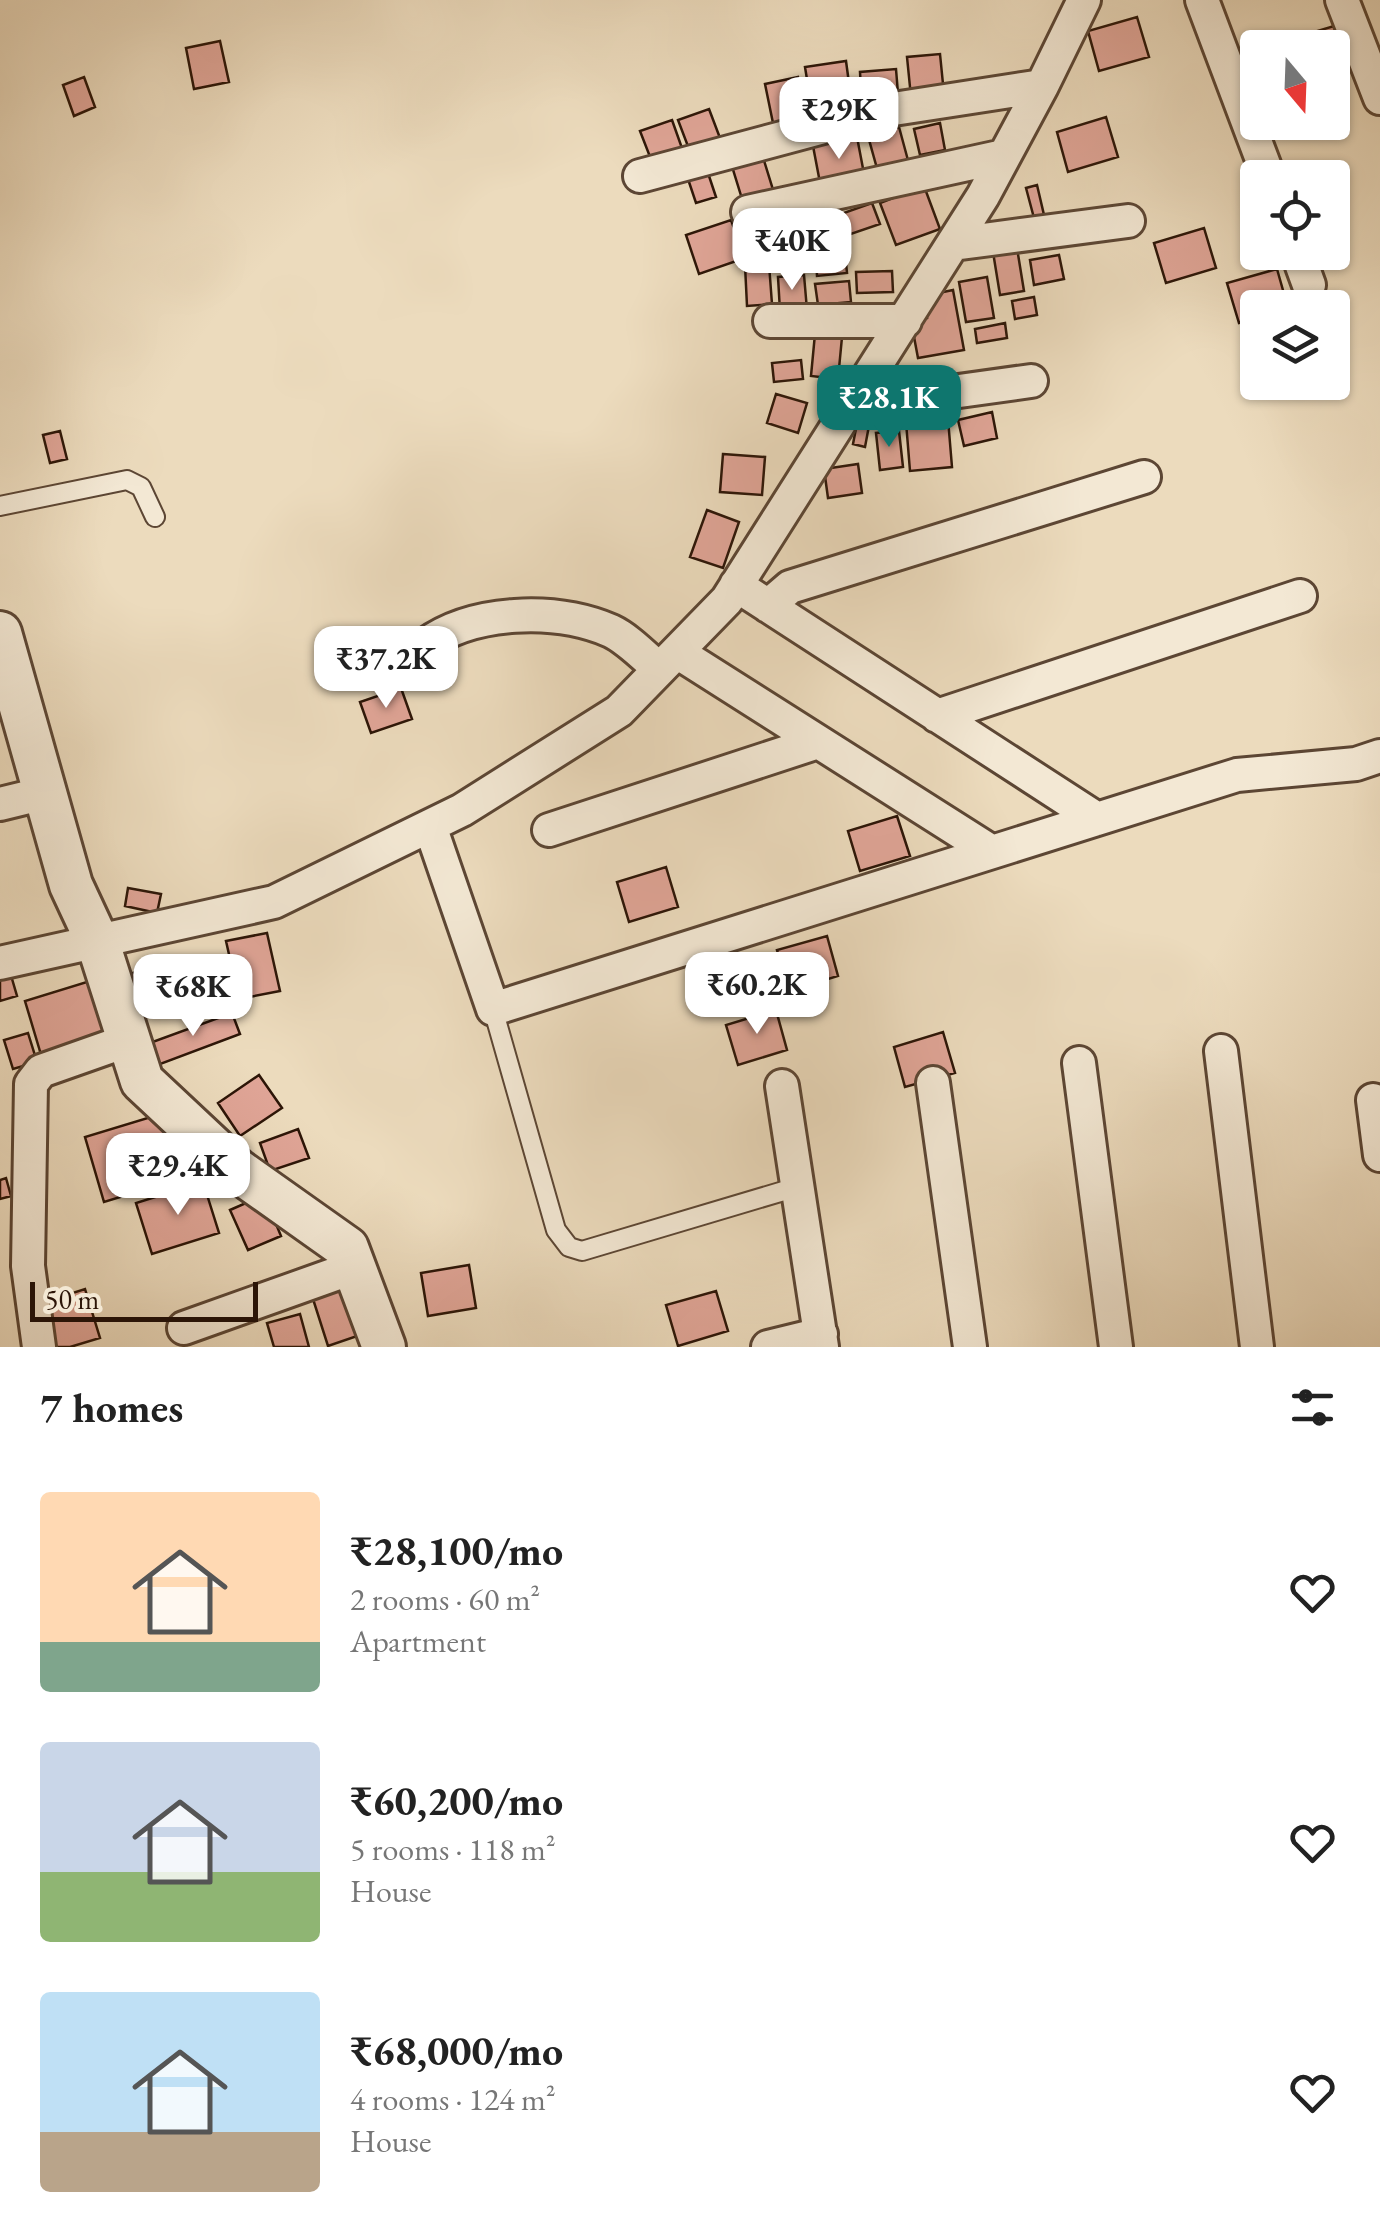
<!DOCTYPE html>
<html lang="en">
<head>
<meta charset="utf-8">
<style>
  :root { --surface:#fff; --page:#f6f6f6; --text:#222; --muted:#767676; --accent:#0f766e }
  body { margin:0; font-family:"EB Garamond",serif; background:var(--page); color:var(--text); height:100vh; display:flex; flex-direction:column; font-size:38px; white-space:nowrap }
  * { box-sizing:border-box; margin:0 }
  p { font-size:32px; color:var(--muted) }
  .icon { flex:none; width:55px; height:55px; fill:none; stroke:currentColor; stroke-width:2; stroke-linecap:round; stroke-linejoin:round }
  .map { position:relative; height:1347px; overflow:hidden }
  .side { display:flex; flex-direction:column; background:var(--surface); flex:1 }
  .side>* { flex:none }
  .needle { width:65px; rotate:161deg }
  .tools { position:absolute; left:1240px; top:30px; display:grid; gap:20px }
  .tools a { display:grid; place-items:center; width:110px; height:110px; border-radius:10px; background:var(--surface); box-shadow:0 2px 8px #0004; font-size:50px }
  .scale { position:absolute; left:30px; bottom:25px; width:228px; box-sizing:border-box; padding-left:10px; border:5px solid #2c1507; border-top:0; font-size:28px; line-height:35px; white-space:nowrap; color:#2c1507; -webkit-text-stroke:8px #f3e8d4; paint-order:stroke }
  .price { position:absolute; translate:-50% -85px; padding:0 22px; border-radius:20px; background:#fff; color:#222; font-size:32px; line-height:65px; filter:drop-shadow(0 2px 5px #0008) }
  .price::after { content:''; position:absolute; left:50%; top:60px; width:30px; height:22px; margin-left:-15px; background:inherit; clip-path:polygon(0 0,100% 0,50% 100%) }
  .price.on { background:var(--accent); color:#fff }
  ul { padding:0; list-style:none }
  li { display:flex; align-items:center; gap:30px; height:250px; padding:0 40px }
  li span { display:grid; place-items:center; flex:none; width:280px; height:200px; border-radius:10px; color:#555 }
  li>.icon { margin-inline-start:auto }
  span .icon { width:120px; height:120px; fill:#fffc; stroke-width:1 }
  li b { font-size:42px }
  h2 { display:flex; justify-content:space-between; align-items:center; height:120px; padding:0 40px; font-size:42px }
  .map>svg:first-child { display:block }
  .building { fill:#e0a597; stroke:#2c1507; stroke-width:2.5 }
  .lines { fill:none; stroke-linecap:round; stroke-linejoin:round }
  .service-casing { stroke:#5c4634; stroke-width:22 }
  .minor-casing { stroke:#5c4634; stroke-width:38 }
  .tertiary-casing { stroke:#5c4634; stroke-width:48 }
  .service { stroke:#f3e8d4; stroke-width:18 }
  .minor { stroke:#f3e8d4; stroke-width:32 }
  .tertiary { stroke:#f3e8d4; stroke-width:42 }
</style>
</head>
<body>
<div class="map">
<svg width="1380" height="1347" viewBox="0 0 1380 1347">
  <rect width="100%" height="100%" fill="#ecdbbd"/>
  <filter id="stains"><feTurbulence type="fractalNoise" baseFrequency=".002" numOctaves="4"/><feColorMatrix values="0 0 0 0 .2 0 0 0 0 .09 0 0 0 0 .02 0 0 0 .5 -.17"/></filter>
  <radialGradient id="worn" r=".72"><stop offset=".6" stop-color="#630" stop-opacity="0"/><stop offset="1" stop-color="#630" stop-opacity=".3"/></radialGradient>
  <path class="building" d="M1137 17 1149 57 1099 71 1088 31Z
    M1334 26 1346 67 1332 71V48H1286L1284 41Z
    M220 41 229 82 194 89 186 48Z
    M940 54 944 94 911 97 907 57Z
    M846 61 851 98 811 104 805 67Z
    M896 69 899 106 862 108 860 72Z
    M84 77 95 107 74 116 63 85Z
    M798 77 806 116 773 123 765 84Z
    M709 109 720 138 689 149 678 120Z
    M1106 117 1118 157 1068 172 1057 132Z
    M672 120 683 151 652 162 640 131Z
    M940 123 945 150 920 155 914 129Z
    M899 127 909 164 878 172 868 136Z
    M857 137 865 179 821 188 813 146Z
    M762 154 774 193 743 202 731 163Z
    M708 173 716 197 696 203 688 179Z
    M1037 185 1044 215 1034 218 1026 188Z
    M924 186 940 229 896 245 880 203Z
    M872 203 880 224 845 236 838 215Z
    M829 212 835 230 810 237 805 220Z
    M788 214 794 238 764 244 759 221Z
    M731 220 745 258 699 274 686 235Z
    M1204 228 1216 268 1166 283 1154 243Z
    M1017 248 1024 291 1000 295 993 252Z
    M845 253 847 273 817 276 816 256Z
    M1059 255 1064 279 1034 285 1030 260Z
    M769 264 772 304 747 306 745 265Z
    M1277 269 1288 308H1258V318L1239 323 1227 283Z
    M892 271 893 292 857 293 856 272Z
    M804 275 807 310 780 311 778 277Z
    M987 277 994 318 966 322 959 282Z
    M849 281 851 302 818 305 815 284Z
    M953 290 964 350 918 358 911 321 927 318 924 296Z
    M1034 297 1037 315 1015 319 1012 301Z
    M1005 323 1007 338 977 343 975 329Z
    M815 334 842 337 838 379 811 376Z
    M801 360 803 379 774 382 772 363Z
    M776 394 807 403 798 433 767 423Z
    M992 412 997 438 964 446 958 420Z
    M859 413 871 415 865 447 853 444Z
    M948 419 952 467 910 471 906 422Z
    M60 431 67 459 50 463 43 435Z
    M899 431 903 467 880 470 876 433Z
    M723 454 765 457 762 495 720 492Z
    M858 464 862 493 828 498 824 469Z
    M707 510 739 522 723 568 690 557Z
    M401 688 412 719 371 733 360 702Z
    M897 816 910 856 860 871 848 831Z
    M666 867 678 907 629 922 617 882Z
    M128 888 161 894 157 913 125 906Z
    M267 933 280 991 239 999 226 941Z
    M827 936 838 976 789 991 777 950Z
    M176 956 190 991 142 1010 128 975Z
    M10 972 17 996 0 1001V974Z
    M90 981 107 1038 42 1058 25 1001Z
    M776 1010 787 1050 738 1065 726 1025Z
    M232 1013 240 1034 155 1066 147 1044Z
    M943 1032 955 1073 905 1087 894 1047Z
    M28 1033 37 1062 13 1069 4 1040Z
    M259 1075 282 1108 240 1136 218 1103Z
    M164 1113 183 1178 104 1202 85 1137Z
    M298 1129 309 1158 270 1171 260 1143Z
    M6 1178 11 1196 0 1199V1180Z
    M203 1182 219 1233 152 1254 136 1203Z
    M264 1195 281 1236 248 1250 230 1210Z
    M469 1265 476 1308 428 1316 421 1273Z
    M350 1287 366 1333 328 1346 313 1299Z
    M85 1289 100 1338 70 1347H48L35 1305Z
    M716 1291 728 1331 678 1346 666 1305Z
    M300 1314 309 1347H274L267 1323Z"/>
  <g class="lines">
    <g class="service-casing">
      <path id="service" d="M0 506 127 480 141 487 155 517
        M493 1009 556 1230 569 1247 582 1251 797 1187"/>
    </g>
    <g class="minor-casing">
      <path id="minor" d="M1202 0 1269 178
        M1342 0 1380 98
        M640 176 887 110 1042 86
        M748 212 1004 156
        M953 244 1128 221
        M1297 252 1309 285
        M770 321H905
        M851 406 1031 381
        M736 585 1097 819
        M768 606 790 587 1144 477
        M425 645C473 610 555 607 611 631 628 639 645 657 659 669
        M677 652 992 852
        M937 716 1300 596
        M0 804 45 793
        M430 826 493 1009 1237 775 1356 764 1380 756
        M549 830 818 742
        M0 963 274 902 462 810 619 711 727 600 983 196 1042 86 1084 0
        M1221 1051 1257 1347
        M1079 1063 1116 1347
        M933 1083 970 1347
        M782 1086 822 1347
        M1373 1100 1380 1155
        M184 1328 355 1267
        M39 1347 28 1266 31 1084 41 1071 129 1040
        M768 1347 821 1334"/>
    </g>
    <g class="tertiary-casing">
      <path id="tertiary" d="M0 633 71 885 98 943 142 1081 237 1170 347 1248 384 1347"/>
    </g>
    <use href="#service" class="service"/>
    <use href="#minor" class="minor"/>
    <use href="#tertiary" class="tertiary"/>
  </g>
  <rect width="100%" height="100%" filter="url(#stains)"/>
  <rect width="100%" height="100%" fill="url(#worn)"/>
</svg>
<div class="tools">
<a><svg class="needle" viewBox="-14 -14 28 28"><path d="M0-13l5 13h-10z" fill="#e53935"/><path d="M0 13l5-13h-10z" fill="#767676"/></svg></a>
<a><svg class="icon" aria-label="locate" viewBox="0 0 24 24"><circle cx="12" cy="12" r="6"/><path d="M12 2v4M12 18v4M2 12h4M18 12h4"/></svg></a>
<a><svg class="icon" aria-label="layers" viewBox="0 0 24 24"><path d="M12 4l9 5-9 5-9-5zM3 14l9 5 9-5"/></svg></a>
</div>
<div class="scale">50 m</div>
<b class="price" style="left:839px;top:162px">₹29K</b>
<b class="price" style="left:792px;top:293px">₹40K</b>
<b class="price on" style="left:889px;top:450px">₹28.1K</b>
<b class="price" style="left:386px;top:711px">₹37.2K</b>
<b class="price" style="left:757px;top:1037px">₹60.2K</b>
<b class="price" style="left:193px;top:1039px">₹68K</b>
<b class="price" style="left:178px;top:1218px">₹29.4K</b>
</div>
<section class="side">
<h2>7 homes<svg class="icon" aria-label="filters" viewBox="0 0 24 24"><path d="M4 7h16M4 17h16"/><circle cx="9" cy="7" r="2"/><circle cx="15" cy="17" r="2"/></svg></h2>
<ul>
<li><span style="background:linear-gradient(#ffd9b3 75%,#7fa58c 0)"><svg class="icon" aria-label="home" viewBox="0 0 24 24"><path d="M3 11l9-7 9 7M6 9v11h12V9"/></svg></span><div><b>₹28,100/mo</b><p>2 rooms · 60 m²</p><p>Apartment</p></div><svg class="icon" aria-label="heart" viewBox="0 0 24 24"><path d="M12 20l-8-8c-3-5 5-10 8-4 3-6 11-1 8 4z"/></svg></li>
<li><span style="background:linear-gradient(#c9d6e8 65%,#8fb573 0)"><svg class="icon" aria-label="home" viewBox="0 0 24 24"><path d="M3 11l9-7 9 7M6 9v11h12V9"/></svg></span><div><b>₹60,200/mo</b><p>5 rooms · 118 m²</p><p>House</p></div><svg class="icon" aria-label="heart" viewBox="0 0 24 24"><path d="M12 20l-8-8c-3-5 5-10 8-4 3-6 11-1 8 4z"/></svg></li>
<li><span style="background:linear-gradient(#bfe0f5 70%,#b9a48a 0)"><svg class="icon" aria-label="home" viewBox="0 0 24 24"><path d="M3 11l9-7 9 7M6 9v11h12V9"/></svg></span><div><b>₹68,000/mo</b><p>4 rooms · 124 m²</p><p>House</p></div><svg class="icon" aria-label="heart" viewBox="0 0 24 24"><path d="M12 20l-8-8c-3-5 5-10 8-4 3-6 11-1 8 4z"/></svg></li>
</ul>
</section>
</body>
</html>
